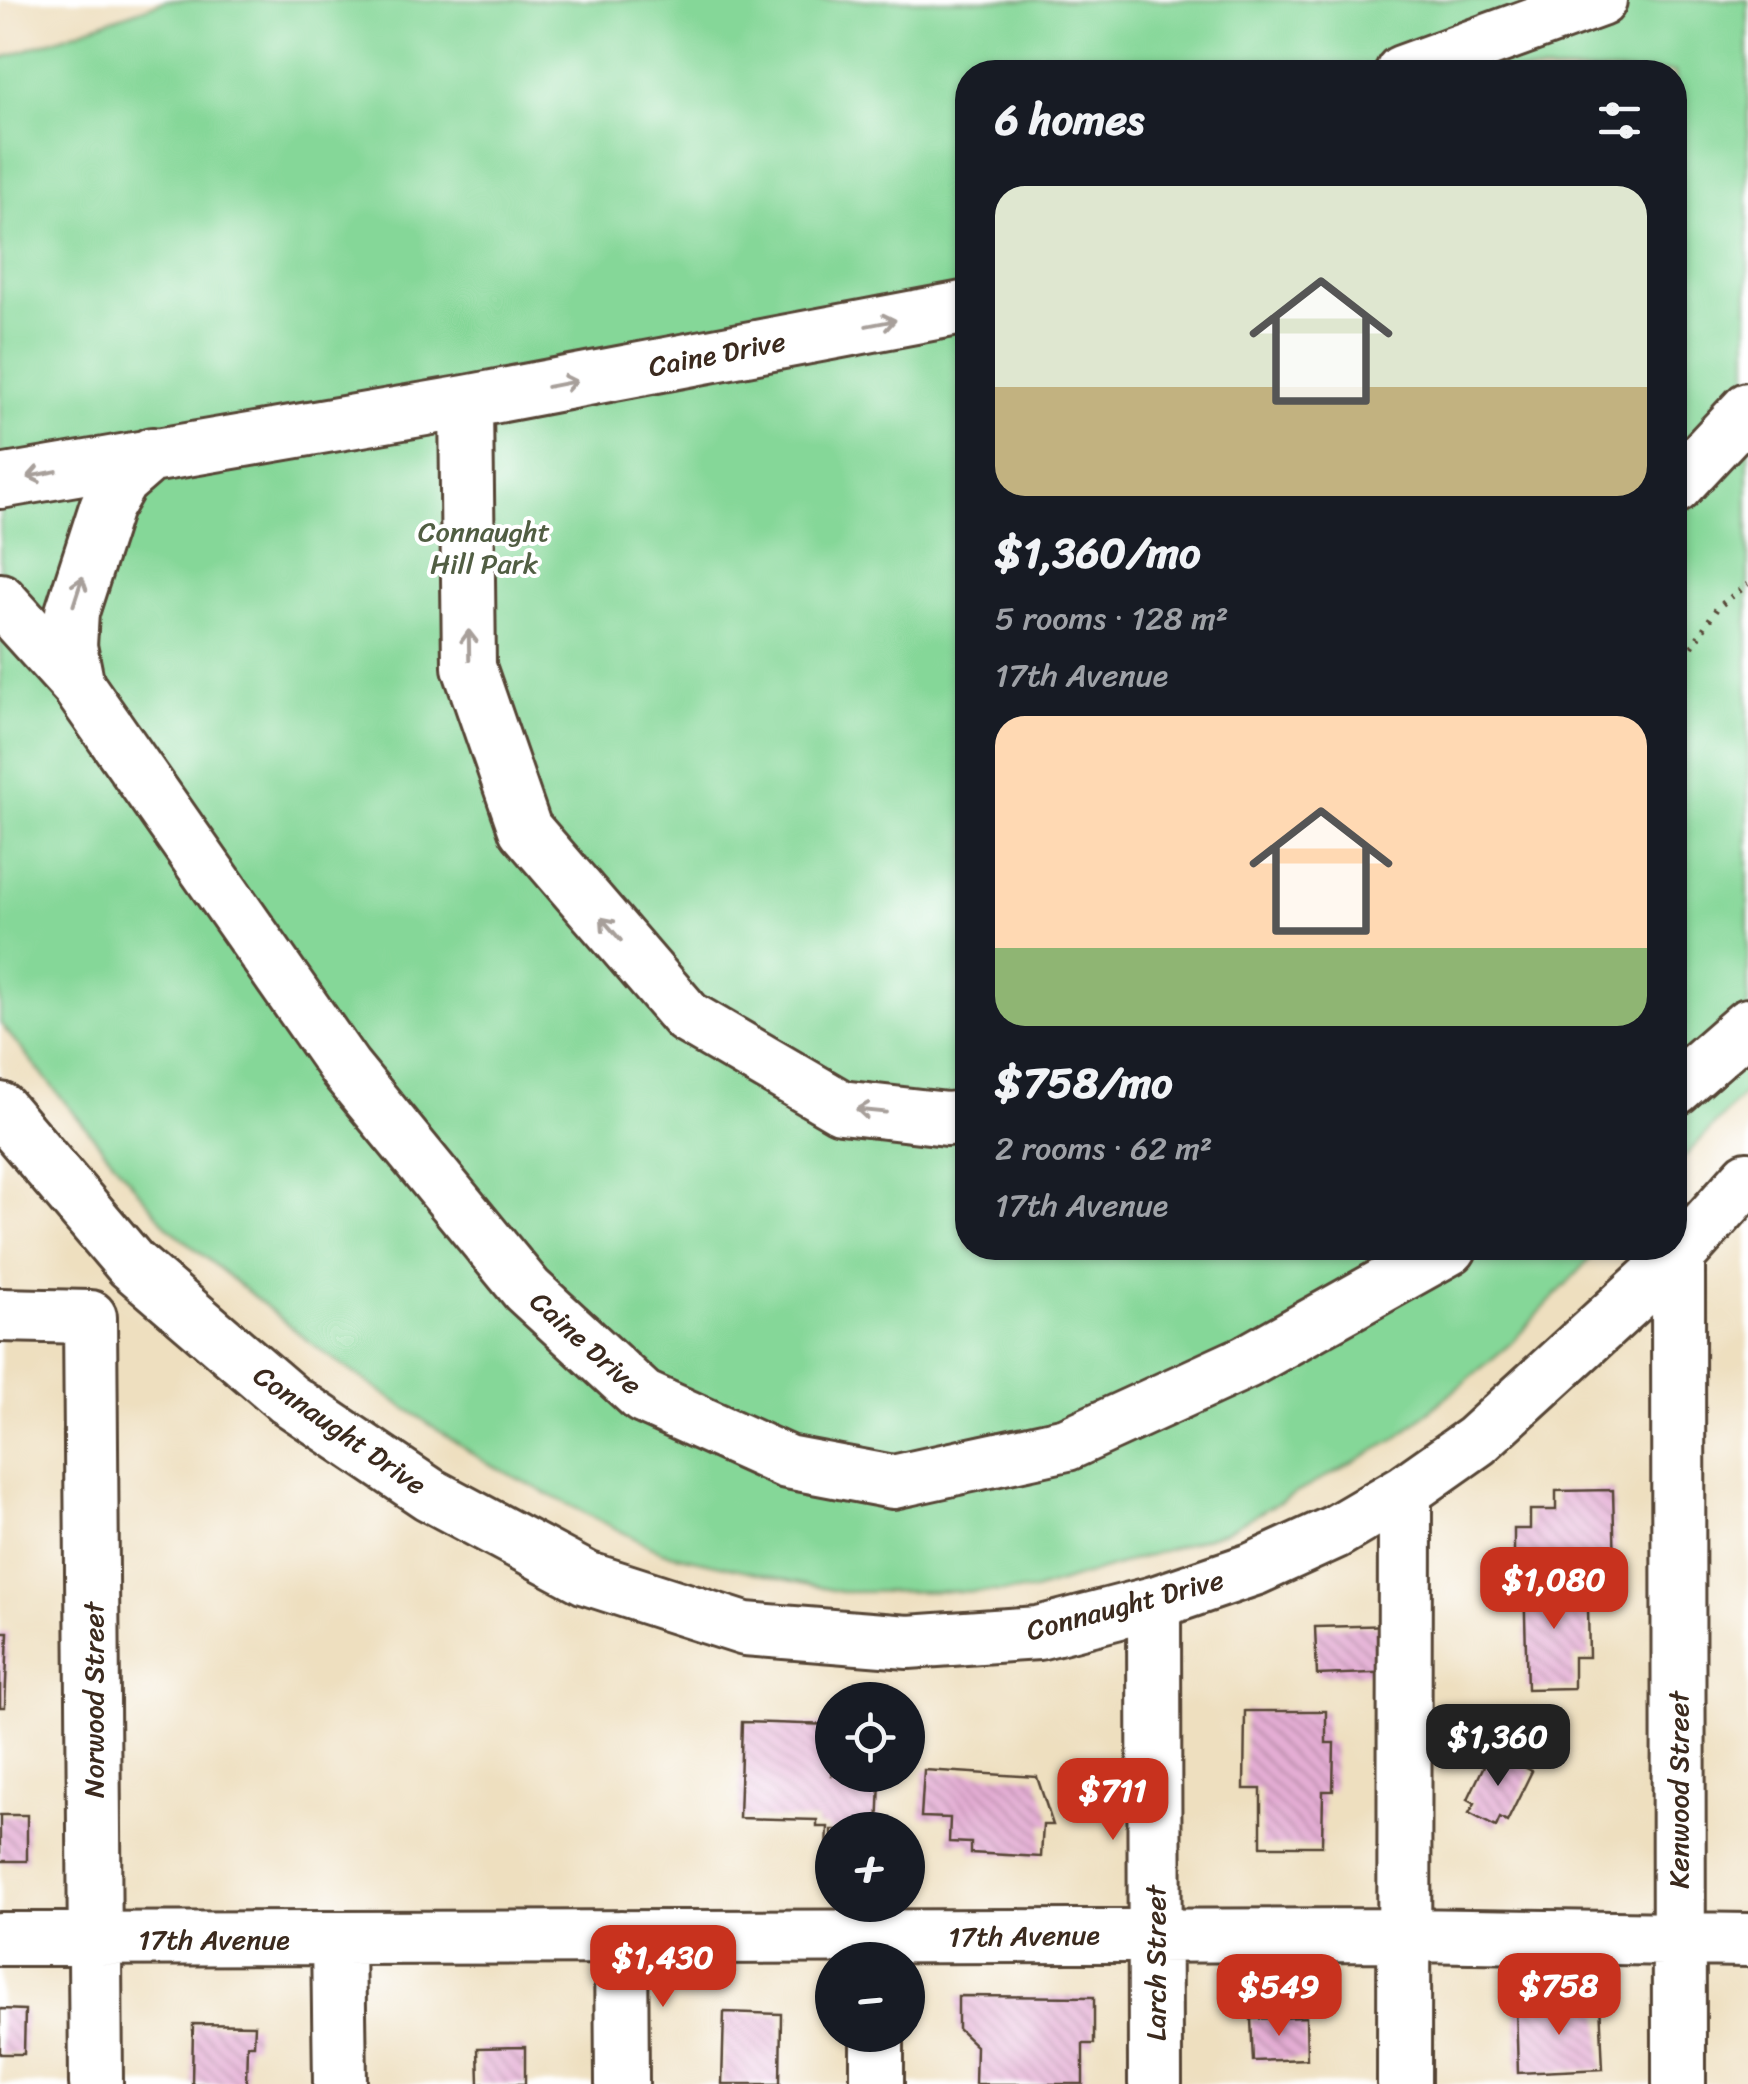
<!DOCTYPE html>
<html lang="en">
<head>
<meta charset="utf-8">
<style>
  :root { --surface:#171b24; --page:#242831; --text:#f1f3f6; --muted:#9ea1a6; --accent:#c8321e }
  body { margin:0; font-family:Sriracha,sans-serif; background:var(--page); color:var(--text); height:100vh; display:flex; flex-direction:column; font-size:38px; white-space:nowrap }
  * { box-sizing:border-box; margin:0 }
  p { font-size:32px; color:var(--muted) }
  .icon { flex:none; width:55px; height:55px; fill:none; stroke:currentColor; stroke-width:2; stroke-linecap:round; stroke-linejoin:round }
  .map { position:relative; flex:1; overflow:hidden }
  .sheet { position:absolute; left:955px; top:60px; width:732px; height:1200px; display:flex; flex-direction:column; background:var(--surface); border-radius:40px; box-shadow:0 2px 8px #0004 }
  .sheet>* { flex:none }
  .fabs { position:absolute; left:815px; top:1682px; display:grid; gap:20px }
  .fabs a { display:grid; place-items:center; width:110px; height:110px; border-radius:50%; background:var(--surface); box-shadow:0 2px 8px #0004; font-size:50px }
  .price { position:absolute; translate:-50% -85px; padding:0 22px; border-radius:20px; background:var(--accent); color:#fff; font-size:32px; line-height:65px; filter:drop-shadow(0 2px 5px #0008) }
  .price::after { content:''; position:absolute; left:50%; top:60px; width:30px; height:22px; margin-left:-15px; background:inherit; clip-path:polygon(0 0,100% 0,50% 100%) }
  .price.on { background:#222; color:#fff }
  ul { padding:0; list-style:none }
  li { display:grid; align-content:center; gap:20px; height:530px; padding:0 40px }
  li span { display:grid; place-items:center; height:310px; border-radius:30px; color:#555 }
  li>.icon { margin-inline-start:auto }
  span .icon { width:180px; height:180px; fill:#fffc; stroke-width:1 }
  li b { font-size:42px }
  h2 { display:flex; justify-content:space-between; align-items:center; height:120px; padding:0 40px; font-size:42px }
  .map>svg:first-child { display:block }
  .green { fill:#85d798; stroke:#60805b; stroke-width:2.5 }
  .building { fill:url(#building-back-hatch) }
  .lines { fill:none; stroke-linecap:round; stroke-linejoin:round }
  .minor-casing { stroke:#564536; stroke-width:58 }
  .path { stroke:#564536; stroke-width:6; stroke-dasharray:2.5 8; stroke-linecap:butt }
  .minor { stroke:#fff; stroke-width:52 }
  .oneway { stroke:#a79f9a }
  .labels { text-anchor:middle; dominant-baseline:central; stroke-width:8; stroke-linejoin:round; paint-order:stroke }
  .street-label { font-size:28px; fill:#3b2a1e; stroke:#fff }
  .park-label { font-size:28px; fill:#515e43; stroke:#fff }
</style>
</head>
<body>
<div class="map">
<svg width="1748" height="2084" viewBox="0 0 1748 2084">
  <defs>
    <pattern id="building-back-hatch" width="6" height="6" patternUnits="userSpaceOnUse" patternTransform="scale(2.5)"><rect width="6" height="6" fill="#e4add4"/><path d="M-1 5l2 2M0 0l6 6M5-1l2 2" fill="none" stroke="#ba8dab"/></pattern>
  </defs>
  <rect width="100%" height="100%" fill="#fff"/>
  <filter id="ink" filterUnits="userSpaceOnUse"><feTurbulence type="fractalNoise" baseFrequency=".01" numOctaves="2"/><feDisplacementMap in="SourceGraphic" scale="20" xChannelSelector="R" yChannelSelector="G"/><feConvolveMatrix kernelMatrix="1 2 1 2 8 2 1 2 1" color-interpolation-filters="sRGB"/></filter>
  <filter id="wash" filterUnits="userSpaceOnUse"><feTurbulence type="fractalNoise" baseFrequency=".0048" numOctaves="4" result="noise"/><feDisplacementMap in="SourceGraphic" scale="40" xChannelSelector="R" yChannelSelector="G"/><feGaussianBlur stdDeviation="2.25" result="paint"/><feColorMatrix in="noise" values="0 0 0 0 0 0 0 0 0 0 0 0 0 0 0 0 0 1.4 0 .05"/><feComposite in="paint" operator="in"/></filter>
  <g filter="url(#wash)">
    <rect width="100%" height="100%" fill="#eedfbf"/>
    <path class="green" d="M167 0H1748V1089L1675 1167V72H968V1248H1600L1510 1344 1396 1439 1224 1532 1034 1591 841 1592 662 1552 485 1462 317 1348 167 1226 0 1023V59Z"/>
    <g id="blocks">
      <path class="building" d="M1613 1490 1615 1569H1514V1529H1530V1510H1556V1491Z
        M1580 1579 1581 1608H1588L1589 1657H1574V1688L1527 1689 1524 1580Z
        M1398 1625 1399 1672 1317 1675 1315 1627Z
        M0 1632H8L5 1707H0Z
        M1245 1711H1326V1743H1334L1333 1791H1323L1322 1846H1261V1789H1244Z
        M742 1722 832 1725V1775H866V1781H880L878 1830H832V1853H827L828 1827H817V1820L739 1818Z
        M1491 1751 1532 1771 1507 1822 1500 1818 1496 1827 1469 1813 1475 1803 1468 1799Z
        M924 1770 1037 1777 1053 1825H1043L1041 1857 971 1853V1843L949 1842 950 1818 921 1817Z
        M0 1815H27V1861H0Z
        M958 1996 1094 1997V2044H1083V2084H975L976 2046 958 2029Z
        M1600 2002 1603 2069 1518 2073 1516 2006Z
        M0 2009 25 2010 24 2054H0Z
        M724 2012 781 2014 780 2084H722Z
        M1306 2017 1307 2059 1253 2061 1251 2019Z
        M193 2024 255 2025 254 2045H247L246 2084H192Z
        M525 2047V2084H479L478 2048Z"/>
    </g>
  </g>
  <g filter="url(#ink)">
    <use href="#blocks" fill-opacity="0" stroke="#564536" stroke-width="2.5"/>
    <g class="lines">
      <g class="minor-casing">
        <path id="minor" d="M1402 72 1600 0
          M466 402 469 667 525 829 687 1017 841 1107 947 1119 968 1117
          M0 482 466 402 968 307
          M1675 487 1748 409
          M0 600 78 686 345 1068 527 1290 643 1397 787 1462 893 1482 1067 1444 1246 1362 1450 1248
          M78 686 70 646 72 612 106 507 121 481 152 454
          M1675 1089 1748 1025
          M0 1109 131 1264 288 1399 429 1494 586 1578 745 1629 908 1642 1038 1633 1154 1603 1254 1569 1335 1532 1405 1491 1476 1441 1678 1256 1748 1178
          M1678 1256 1679 2084
          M0 1315 90 1317
          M90 1317 96 2084
          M1154 1603 1155 2084
          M621 1937 622 2084
          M338 1938 340 2084
          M0 1939 1404 1935 1748 1940
          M877 2035V2084
          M1404 2084 1405 1491"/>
      </g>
      <path class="path" d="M1675 673 1717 608 1748 584"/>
      <use href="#minor" class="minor"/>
    </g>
    <defs><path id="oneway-shaft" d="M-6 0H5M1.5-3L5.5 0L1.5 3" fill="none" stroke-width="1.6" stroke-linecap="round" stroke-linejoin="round" transform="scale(2.5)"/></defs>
    <g class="oneway">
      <use href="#oneway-shaft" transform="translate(881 323) rotate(-11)"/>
      <use href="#oneway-shaft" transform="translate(562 384) rotate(-11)"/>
      <use href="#oneway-shaft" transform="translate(42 474) rotate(169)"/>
      <use href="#oneway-shaft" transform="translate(78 591) rotate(-72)"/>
      <use href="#oneway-shaft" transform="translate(469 645) rotate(-91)"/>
      <use href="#oneway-shaft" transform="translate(611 929) rotate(-131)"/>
      <use href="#oneway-shaft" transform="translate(871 1111) rotate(-174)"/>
    </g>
  </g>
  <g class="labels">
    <g class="street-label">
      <text transform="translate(717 354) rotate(-11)">Caine Drive</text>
      <text transform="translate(586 1343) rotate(42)">Caine Drive</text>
      <text transform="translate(340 1430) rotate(35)">Connaught Drive</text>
      <text transform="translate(1125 1605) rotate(-15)">Connaught Drive</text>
      <text transform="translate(93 1700) rotate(-90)">Norwood Street</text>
      <text transform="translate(1678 1790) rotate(-90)">Kenwood Street</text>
      <text transform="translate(1024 1936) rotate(-1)">17th Avenue</text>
      <text x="214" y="1939">17th Avenue</text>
      <text transform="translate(1155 1963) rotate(-90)">Larch Street</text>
    </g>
    <g class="park-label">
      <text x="484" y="531">Connaught<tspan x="484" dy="32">Hill Park</tspan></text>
    </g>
  </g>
</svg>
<div class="fabs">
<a><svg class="icon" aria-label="locate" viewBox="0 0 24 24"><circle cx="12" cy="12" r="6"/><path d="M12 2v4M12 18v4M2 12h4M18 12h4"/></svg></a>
<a>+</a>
<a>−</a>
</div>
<b class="price" style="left:1554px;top:1632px">$1,080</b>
<b class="price on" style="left:1498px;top:1789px">$1,360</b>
<b class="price" style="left:1113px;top:1843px">$711</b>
<b class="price" style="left:663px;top:2010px">$1,430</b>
<b class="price" style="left:1559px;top:2038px">$758</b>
<b class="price" style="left:1279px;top:2039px">$549</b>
<section class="sheet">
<h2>6 homes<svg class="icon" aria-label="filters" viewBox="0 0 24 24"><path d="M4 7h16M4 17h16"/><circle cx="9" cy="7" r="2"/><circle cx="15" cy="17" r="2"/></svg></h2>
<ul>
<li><span style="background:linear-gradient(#dfe7d0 65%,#c2b280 0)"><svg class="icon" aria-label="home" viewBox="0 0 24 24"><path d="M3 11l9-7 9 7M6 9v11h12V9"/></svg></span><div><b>$1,360/mo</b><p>5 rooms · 128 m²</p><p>17th Avenue</p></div></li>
<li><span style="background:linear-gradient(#ffd9b3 75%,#8fb573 0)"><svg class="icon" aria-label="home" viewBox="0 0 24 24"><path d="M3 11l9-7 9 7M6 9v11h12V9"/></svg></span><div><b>$758/mo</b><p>2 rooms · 62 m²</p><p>17th Avenue</p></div></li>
</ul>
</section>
</div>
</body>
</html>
